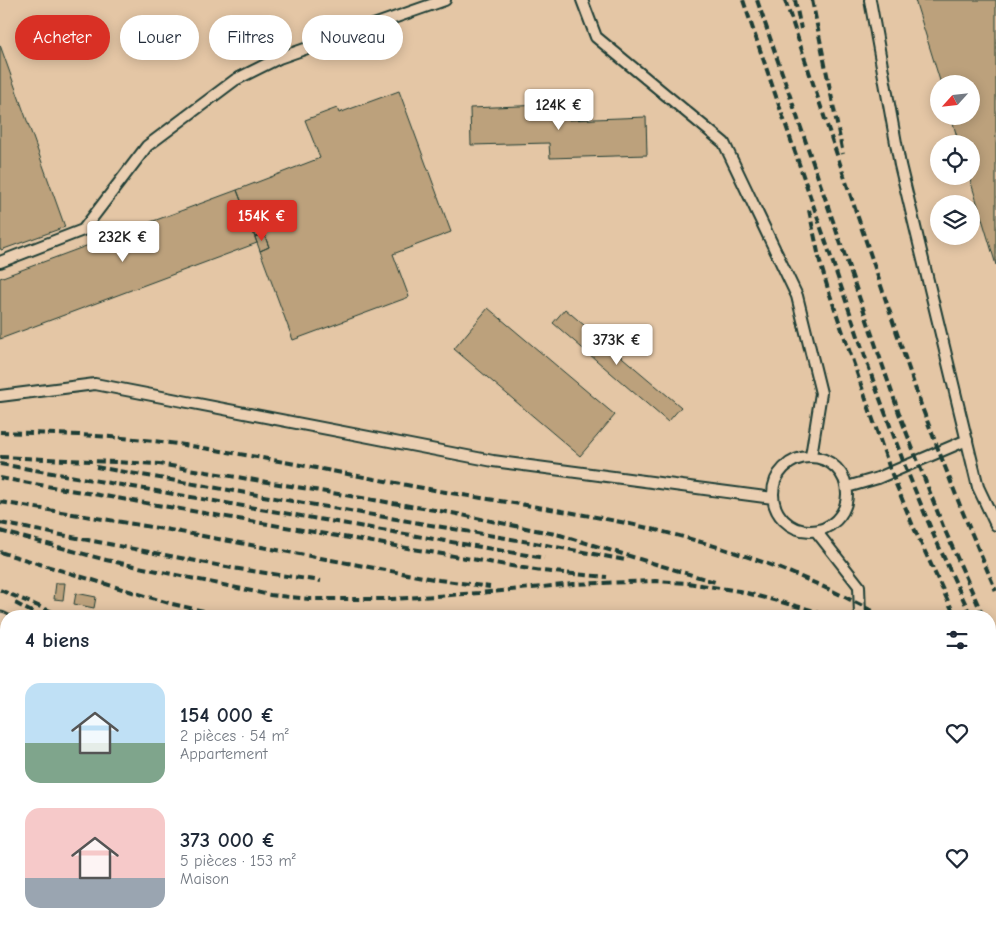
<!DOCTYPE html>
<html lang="fr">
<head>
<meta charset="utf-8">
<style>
  :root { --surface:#fff; --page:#f6f6f7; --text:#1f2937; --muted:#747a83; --accent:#d93025 }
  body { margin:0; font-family:"Comic Neue",sans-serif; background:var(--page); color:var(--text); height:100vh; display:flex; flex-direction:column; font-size:19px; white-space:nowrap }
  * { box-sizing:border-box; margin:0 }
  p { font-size:16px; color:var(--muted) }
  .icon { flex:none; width:28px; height:28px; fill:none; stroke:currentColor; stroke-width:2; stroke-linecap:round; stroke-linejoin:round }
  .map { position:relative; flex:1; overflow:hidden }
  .panel { position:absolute; left:0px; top:610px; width:996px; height:320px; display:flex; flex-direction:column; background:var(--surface); border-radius:20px 20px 0 0; box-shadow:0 2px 12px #0003 }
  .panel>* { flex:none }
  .top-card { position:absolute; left:15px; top:15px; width:500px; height:45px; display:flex; gap:10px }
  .needle { width:32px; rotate:243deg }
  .buttons { position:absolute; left:930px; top:75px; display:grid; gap:10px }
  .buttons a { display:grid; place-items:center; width:50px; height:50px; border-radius:50%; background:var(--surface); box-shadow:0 2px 12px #0003; font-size:25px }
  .price { position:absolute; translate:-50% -42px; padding:0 11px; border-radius:5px; background:#fff; color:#222; font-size:16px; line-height:32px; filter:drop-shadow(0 1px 2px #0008) }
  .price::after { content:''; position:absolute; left:50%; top:30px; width:15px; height:11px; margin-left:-8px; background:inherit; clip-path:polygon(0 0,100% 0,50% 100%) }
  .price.on { background:var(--accent); color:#fff }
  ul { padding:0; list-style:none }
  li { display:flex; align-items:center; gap:15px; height:125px; padding:0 25px }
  li span { display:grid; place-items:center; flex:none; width:140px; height:100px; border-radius:15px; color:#555 }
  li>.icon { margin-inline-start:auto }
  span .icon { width:60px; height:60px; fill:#fffc; stroke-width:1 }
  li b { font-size:21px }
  h2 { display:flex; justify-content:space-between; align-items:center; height:60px; padding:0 25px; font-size:21px }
  .tag { padding:0 18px; border-radius:22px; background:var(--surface); box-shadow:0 2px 12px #0003; font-size:18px; line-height:45px }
  .tag.on { background:var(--accent); color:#fff }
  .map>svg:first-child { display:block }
  .green { fill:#b9e9a8; stroke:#6c936e }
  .building { fill:#bca17b; stroke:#1f3d34 }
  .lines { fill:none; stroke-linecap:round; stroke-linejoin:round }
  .service-casing { stroke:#1f3d34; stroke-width:14 }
  .minor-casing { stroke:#1f3d34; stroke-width:25 }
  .secondary-casing { stroke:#1f3d34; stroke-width:31 }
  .service { stroke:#ebcfb2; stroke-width:10 }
  .minor { stroke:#ebcfb2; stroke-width:21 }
  .secondary { stroke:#ebcfb2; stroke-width:28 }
  .rail { stroke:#1f3d34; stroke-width:4; stroke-dasharray:8 4; stroke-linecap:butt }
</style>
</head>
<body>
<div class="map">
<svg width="996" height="930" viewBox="0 0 996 930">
  <rect width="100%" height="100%" fill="#e4c6a5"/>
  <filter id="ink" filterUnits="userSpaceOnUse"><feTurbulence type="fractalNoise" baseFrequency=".02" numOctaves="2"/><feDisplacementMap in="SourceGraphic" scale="10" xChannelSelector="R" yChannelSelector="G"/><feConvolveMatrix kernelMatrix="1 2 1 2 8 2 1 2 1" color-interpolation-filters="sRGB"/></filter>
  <g filter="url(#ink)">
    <path class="green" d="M0 634 6 638V924H421L429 930H0Z"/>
    <path class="building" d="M915 0H996V265L969 176H971V144H959L951 116H971V84H941Z
      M0 45 65 227 1 250 0 247Z
      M399 91 451 232 393 254 409 297 293 340 260 251 269 247 264 234 255 237 237 190 320 158 305 120 337 108 339 113Z
      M568 104 569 120 646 117 647 155 550 158 549 143 471 145 470 108Z
      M237 190 257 243 0 339V278Z
      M264 234 269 247 260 251 255 237Z
      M488 308 615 415 580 456 454 349Z
      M565 309 681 407 668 422 553 323Z
      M56 583H65L63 600 54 599Z
      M76 593 96 597 94 608 74 604Z
      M739 614V616H660V615Z
      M637 924H683V930H637Z"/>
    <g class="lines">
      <g class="service-casing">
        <path id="service" d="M582 0 596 37 724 143 797 296 821 393 811 456
          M870 0 900 165 978 487 996 525
          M0 262 83 230 147 146 235 80 279 58 445 0
          M0 396 95 384 493 461 773 498
          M773 494a37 37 0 1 1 74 0a37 37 0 1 1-74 0Z
          M847 487 878 478 967 440
          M816 531 859 586 860 616
          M990 757 996 763
          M993 911 995 930"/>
      </g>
      <g class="minor-casing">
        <path id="minor" d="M0 623 6 626
          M482 924 491 930"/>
      </g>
      <g class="secondary-casing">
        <path id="secondary" d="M990 910 996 909
          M878 930 916 924"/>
      </g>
      <use href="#service" class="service"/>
      <use href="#minor" class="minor"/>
      <use href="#secondary" class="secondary"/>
      <path class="rail" d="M743 0 873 380 905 466 934 536 971 616
        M757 0 900 416 943 526 983 616
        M785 0 921 405 961 508 996 591
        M795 0 801 29
        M812 0 843 154
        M809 210 820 262 828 289 891 472 913 526 955 616
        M0 432C64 434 127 436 191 446 268 458 346 474 423 488 499 502 577 511 652 529 731 548 810 576 881 616
        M0 457 159 464 452 513 560 535 715 582
        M0 464 544 558
        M96 467 546 545 625 560
        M0 478 541 571 607 577
        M0 502 170 530 439 580 490 587
        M0 523 232 568 321 581
        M0 531 106 560 270 595 309 599H392L479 593 574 584 655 581 688 583 739 591 811 610 825 616
        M0 552 172 604 226 616
        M0 590 62 616
        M15 603 39 616
        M990 631 996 643
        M990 655 996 667
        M990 684 996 696
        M990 717 996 725"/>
    </g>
  </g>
</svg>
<div class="buttons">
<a><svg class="needle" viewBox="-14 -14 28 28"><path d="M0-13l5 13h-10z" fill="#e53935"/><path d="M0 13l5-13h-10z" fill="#747a83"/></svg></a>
<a><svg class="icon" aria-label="locate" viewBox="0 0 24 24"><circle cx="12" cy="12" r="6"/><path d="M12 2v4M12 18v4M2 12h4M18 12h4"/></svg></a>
<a><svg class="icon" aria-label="layers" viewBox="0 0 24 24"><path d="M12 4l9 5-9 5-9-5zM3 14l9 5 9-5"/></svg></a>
</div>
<b class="price" style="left:559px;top:131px">124K €</b>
<b class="price on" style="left:262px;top:242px">154K €</b>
<b class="price" style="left:123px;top:263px">232K €</b>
<b class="price" style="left:617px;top:366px">373K €</b>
<div class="top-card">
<a class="tag on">Acheter</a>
<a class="tag">Louer</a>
<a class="tag">Filtres</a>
<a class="tag">Nouveau</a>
</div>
<section class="panel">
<h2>4 biens<svg class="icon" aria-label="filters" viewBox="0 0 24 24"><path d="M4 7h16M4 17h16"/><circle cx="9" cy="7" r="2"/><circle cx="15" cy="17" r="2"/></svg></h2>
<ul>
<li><span style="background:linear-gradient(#bfe0f5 60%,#7fa58c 0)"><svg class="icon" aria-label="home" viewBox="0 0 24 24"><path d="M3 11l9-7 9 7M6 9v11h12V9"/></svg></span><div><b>154 000 €</b><p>2 pièces · 54 m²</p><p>Appartement</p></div><svg class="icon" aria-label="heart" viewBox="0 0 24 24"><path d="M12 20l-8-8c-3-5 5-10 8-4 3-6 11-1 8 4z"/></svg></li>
<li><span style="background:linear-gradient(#f6c9c9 70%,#9aa5b1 0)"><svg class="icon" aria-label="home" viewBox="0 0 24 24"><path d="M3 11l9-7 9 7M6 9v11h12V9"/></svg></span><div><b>373 000 €</b><p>5 pièces · 153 m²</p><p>Maison</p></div><svg class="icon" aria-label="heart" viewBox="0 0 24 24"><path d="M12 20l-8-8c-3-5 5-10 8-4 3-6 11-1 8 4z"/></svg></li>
</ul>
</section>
</div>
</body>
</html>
